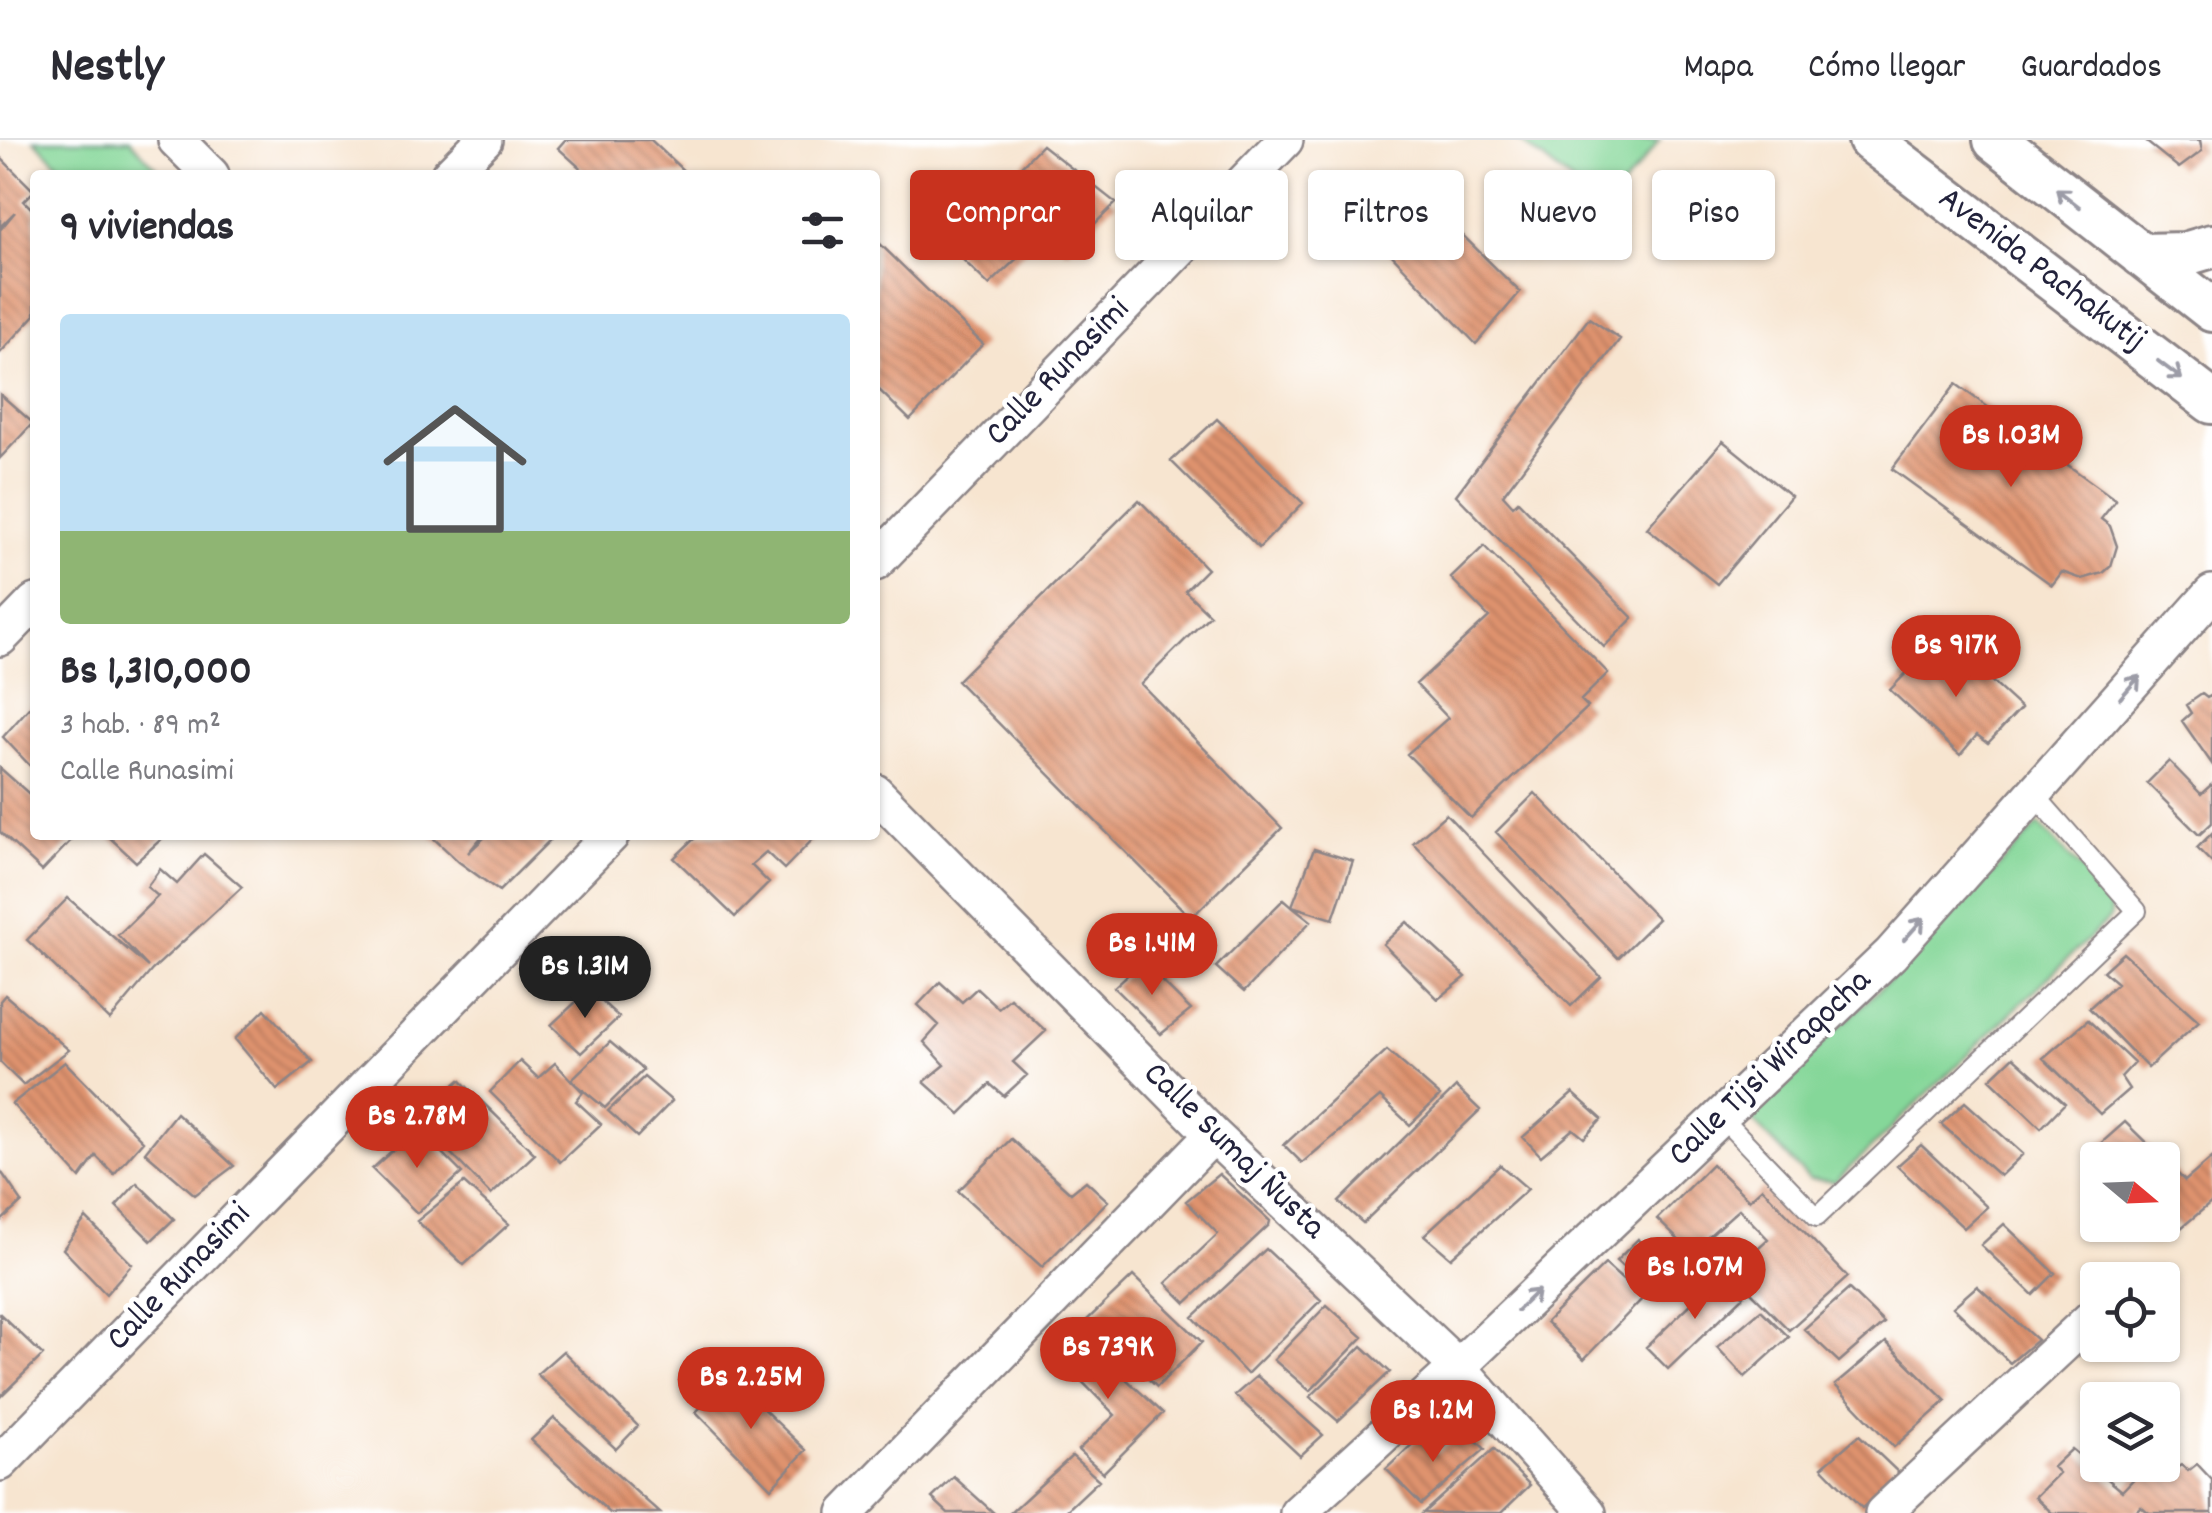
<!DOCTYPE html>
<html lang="es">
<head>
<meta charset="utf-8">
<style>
  :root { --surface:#fff; --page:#f7f7f7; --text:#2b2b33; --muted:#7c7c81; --line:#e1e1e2; --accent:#c8321e }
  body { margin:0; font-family:Dekko,sans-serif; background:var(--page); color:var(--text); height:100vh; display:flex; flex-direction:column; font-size:38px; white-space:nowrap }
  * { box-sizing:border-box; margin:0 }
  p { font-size:32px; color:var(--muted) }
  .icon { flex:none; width:55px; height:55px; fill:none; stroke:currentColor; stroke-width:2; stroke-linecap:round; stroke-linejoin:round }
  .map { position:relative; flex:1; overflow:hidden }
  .side { position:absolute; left:30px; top:30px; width:850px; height:670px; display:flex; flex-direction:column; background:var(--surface); border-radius:10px; box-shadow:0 2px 8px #0004 }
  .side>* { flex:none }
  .guide { position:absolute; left:910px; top:30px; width:950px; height:90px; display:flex; gap:20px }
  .needle { width:65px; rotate:109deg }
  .fabs { position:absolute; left:2080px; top:1002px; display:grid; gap:20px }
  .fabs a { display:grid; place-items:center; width:100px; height:100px; border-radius:10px; background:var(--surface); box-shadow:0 2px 8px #0004; font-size:50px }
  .price { position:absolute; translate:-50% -85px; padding:0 22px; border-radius:35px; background:var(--accent); color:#fff; font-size:32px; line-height:65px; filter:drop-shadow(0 2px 5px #0008) }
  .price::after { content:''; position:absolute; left:50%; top:60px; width:30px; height:22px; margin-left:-15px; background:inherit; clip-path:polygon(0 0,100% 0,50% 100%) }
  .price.active { background:#222; color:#fff }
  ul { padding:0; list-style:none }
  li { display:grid; align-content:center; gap:20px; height:530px; padding:0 30px }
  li+li { border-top:2px solid var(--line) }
  li span { display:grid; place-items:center; height:310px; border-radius:10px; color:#555 }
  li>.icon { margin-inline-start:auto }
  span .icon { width:180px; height:180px; fill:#fffc; stroke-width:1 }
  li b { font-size:42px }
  h2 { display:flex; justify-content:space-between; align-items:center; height:120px; padding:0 30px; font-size:42px }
  .pill { padding:0 35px; border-radius:10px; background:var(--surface); box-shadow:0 2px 8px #0004; font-size:35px; line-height:90px }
  .pill.active { background:var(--accent); color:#fff }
  header { display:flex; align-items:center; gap:60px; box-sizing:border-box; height:140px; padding:0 50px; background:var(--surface); border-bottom:2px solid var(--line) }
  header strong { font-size:48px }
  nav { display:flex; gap:55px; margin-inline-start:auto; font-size:35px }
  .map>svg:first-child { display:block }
  .green { fill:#85d799; stroke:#547c6a; stroke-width:2.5 }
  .building { fill:url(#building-back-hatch) }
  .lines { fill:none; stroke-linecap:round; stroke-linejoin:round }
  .service-casing { stroke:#8c8486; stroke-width:22 }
  .minor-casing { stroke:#8c8486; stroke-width:40 }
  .tertiary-casing { stroke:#8c8486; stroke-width:48 }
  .service { stroke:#fff; stroke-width:18 }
  .minor { stroke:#fff; stroke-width:35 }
  .tertiary { stroke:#fff; stroke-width:42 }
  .oneway { stroke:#9c9ca7 }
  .labels { text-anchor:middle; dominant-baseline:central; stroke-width:9; stroke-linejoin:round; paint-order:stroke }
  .street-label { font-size:35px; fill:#22223b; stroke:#fff }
</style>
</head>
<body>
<header>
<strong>Nestly</strong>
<nav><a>Mapa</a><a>Cómo llegar</a><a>Guardados</a></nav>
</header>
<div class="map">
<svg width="2212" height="1373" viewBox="0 0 2212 1373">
  <defs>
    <pattern id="building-back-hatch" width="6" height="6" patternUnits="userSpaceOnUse" patternTransform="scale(2.5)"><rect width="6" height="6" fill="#df936e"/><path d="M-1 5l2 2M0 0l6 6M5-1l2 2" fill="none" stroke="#b4785c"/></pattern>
  </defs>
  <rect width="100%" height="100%" fill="#fff"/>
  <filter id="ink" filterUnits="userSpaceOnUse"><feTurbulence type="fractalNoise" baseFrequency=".01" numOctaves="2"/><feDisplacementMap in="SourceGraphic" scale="20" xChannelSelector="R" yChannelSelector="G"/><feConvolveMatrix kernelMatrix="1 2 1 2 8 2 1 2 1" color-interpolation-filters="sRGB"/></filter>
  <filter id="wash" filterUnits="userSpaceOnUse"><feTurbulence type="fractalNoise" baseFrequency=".0048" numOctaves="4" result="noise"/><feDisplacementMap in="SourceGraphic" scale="40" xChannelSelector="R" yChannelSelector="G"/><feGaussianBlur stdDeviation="2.25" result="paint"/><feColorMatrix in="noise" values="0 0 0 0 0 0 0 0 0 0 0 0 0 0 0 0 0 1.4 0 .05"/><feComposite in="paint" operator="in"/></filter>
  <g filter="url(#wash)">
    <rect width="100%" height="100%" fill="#f7e5d0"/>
    <path class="green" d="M34 0H130L163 35H70Z
      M1519 0H1660L1605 69Z
      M2039 684 2110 760V778L1835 1042 1809 1039 1747 975 1912 818Z"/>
    <g id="blocks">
      <path class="building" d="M565 0H651L688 35H588L558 8Z
        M2144 0H2200L2202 11 2179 28Z
        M1042 5 1116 63 1067 111 996 52Z
        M0 17 34 51 24 61 35 72V175L0 213V90L15 72 0 87Z
        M1435 68 1520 152 1476 204 1390 113Z
        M994 69 1030 106 989 145 955 112Z
        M875 99 983 204 910 280 875 246Z
        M1589 178 1620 199 1503 355 1513 366 1518 361 1633 478 1604 507 1456 355Z
        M1956 244 2116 360 2101 379 2110 386 2117 406 2111 426 2103 433 2082 439 2062 432 2052 445 1892 329Z
        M0 254 33 283 0 318Z
        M1217 279 1303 363 1259 408 1171 321Z
        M1723 301 1791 356 1717 444 1647 388Z
        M1139 360 1207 429 1185 451 1210 475 1141 544 1282 688 1191 778 957 541Z
        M1484 406 1608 533 1581 560 1588 567 1471 678 1407 614 1448 578 1416 544 1489 477 1451 438Z
        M1953 506 2021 568 1988 603 1977 595 1960 615 1890 550 1916 523 1926 531Z
        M2202 554 2207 558 2212 555V624L2182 581 2191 573 2186 565Z
        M35 561V631L3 597Z
        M2169 621 2201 654 2212 644V683L2199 695 2147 643Z
        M0 628 35 659V695H76L42 731 0 692Z
        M1535 653 1658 779 1618 818 1496 692Z
        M1446 674 1601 837 1571 866 1413 703Z
        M2212 693V723L2197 708Z
        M107 695H166L136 722Z
        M430 695H483L468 713 487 695H555L499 751 459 722Z
        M698 695H817L784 729 766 712 751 725 769 743 735 777 674 718Z
        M1314 709 1353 721 1333 779 1292 766 1311 781 1244 852 1216 827 1284 759 1292 766Z
        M204 714 242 747 152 830 110 880 27 800 68 758 148 827 118 795 158 756 147 747 160 729 177 744Z
        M1407 782 1466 837 1438 859 1383 804Z
        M2123 813 2199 881 2148 928 2089 868 2117 843 2103 831Z
        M1142 822 1191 870 1161 894 1114 847Z
        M940 842 962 862 977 848 998 868 1010 858 1046 891 1013 922 1027 935 1004 956 990 944 960 974 924 942 945 925 924 902 939 885 918 865Z
        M589 850 619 877 581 913 551 885Z
        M5 855 69 910 23 945 0 922V861Z
        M265 869 312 922 277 950 235 899Z
        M2088 880 2134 923 2121 937 2129 949 2100 974 2043 918Z
        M610 902 643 930 605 968 571 940 583 952 576 961 601 984 560 1022 490 952 520 921 538 938 555 923 571 940Z
        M1387 910 1440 956 1410 985 1380 957 1302 1023 1284 1005Z
        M2013 917 2065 963 2041 988 1990 939Z
        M65 922 143 1001 114 1034 96 1016 80 1038 12 964Z
        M644 937 672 961 637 997 608 971Z
        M460 940 535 1014 491 1055 417 978Z
        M1456 947 1480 970 1363 1083 1339 1062Z
        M1573 953 1602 979 1584 998 1573 989 1541 1016 1523 997Z
        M1965 962 2023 1014 2000 1036 1941 984Z
        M176 973 234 1026 195 1055 145 1012Z
        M2125 982 2185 1041 2212 1018V1062L2181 1088 2162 1069V1020H2114L2099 1005Z
        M417 988 462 1033 417 1073 372 1029Z
        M1011 999 1071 1053 1086 1041 1108 1061 1042 1127 958 1051Z
        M1921 1005 1987 1067 1964 1088 1897 1026Z
        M1712 1024 1749 1060 1762 1048 1848 1137 1789 1190 1731 1132 1768 1099 1739 1069 1691 1112 1657 1079Z
        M1500 1025 1528 1049 1451 1118 1424 1095Z
        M0 1030 22 1062 0 1082Z
        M1219 1034 1270 1081 1269 1085 1186 1163 1166 1143 1218 1094 1186 1061Z
        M137 1043 174 1079 151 1101 116 1066Z
        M464 1043 509 1084 464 1125 417 1081Z
        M86 1078 132 1124 106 1154 63 1109Z
        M2004 1084 2055 1133 2033 1155 1981 1105Z
        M1638 1099 1671 1127 1648 1149 1616 1121Z
        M1266 1109 1321 1160 1247 1234 1193 1177Z
        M1605 1124 1643 1158 1584 1219 1546 1182Z
        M1133 1136 1202 1202 1157 1247 1086 1181Z
        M1720 1136 1744 1156 1668 1229 1646 1207Z
        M1977 1146 2037 1200 2010 1223 1953 1167Z
        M1849 1149 1884 1183 1839 1222 1804 1189Z
        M1327 1165 1363 1197 1310 1251 1274 1220Z
        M1761 1170 1789 1197 1745 1237 1717 1207Z
        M0 1174 43 1215 0 1257Z
        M1074 1191 1163 1273 1103 1333 1078 1310 1115 1275 1050 1209Z
        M1886 1202 1946 1261 1894 1307 1835 1245Z
        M1362 1206 1390 1232 1338 1281 1310 1257Z
        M563 1211 638 1286 616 1309 537 1234Z
        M1257 1236 1323 1295 1300 1316 1235 1255Z
        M730 1237 806 1310 771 1348 696 1272Z
        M554 1278 660 1373H610L531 1300Z
        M1465 1289 1485 1309 1421 1364 1386 1329 1420 1297 1437 1313Z
        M1859 1295 1901 1335 1862 1368 1822 1327Z
        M1494 1309 1530 1345 1501 1373H1423Z
        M2072 1309 2122 1351 2147 1325H2162V1321L2175 1329 2181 1325 2188 1331 2197 1324 2212 1340V1373H2149L2141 1366 2134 1373H2052L2035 1357 2059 1333 2053 1327Z
        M1072 1316 1099 1340 1064 1373H1010Z
        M954 1337 994 1373H948L932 1358Z"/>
    </g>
  </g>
  <g filter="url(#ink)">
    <use href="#blocks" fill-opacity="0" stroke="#8c8486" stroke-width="2.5"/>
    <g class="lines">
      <g class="service-casing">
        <path id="service" d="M1721 977 1817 1077 2137 771 2035 655"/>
      </g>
      <g class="minor-casing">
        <path id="minor" d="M176 0 211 35
          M449 35 484 0
          M875 423 1285 0
          M0 498 35 462
          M875 652 1213 995 1458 1227 1588 1373
          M0 1323 611 695
          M846 1373 1213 995
          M1298 1373 1458 1227 1891 814 2212 453
          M1883 1373 2098 1172"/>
      </g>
      <g class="tertiary-casing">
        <path id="tertiary" d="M1870 0 2212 262
          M1995 0 2212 170
          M2141 115 2185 114 2212 106"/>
      </g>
      <use href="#service" class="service"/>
      <use href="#minor" class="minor"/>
      <use href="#tertiary" class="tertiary"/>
    </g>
    <defs><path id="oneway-shaft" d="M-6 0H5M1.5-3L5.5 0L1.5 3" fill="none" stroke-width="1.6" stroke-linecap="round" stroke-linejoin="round" transform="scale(2.5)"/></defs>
    <g class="oneway">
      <use href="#oneway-shaft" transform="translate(2068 58) rotate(-142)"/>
      <use href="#oneway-shaft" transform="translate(2170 230) rotate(37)"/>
      <use href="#oneway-shaft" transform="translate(2130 547) rotate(-49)"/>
      <use href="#oneway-shaft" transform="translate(1914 789) rotate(-48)"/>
      <use href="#oneway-shaft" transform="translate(1528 1160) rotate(-44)"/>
    </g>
  </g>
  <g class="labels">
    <g class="street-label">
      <text transform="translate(2041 131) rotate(37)">Avenida Pachakutij</text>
      <text transform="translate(1059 233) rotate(-46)">Calle Runasimi</text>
      <text transform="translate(1771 929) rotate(-44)">Calle Tijsi Wiraqocha</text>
      <text transform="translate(1233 1012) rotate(44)">Calle Sumaj Ñusta</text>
      <text transform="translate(180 1138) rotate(-46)">Calle Runasimi</text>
    </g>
  </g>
</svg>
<div class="fabs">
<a><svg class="needle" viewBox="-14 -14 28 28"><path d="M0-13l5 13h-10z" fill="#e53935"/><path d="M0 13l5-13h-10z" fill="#7c7c81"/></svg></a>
<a><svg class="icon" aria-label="locate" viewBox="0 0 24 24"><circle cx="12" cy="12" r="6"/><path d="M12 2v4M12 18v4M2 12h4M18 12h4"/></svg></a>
<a><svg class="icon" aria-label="layers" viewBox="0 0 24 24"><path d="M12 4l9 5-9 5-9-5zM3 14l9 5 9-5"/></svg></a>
</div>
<b class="price" style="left:2011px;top:350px">Bs 1.03M</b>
<b class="price" style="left:1956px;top:560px">Bs 917K</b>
<b class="price" style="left:1152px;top:858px">Bs 1.41M</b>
<b class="price active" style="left:585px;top:881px">Bs 1.31M</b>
<b class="price" style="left:417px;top:1031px">Bs 2.78M</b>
<b class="price" style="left:1695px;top:1182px">Bs 1.07M</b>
<b class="price" style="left:1108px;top:1262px">Bs 739K</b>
<b class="price" style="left:751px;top:1292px">Bs 2.25M</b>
<b class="price" style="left:1433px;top:1325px">Bs 1.2M</b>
<div class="guide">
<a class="pill active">Comprar</a>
<a class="pill">Alquilar</a>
<a class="pill">Filtros</a>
<a class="pill">Nuevo</a>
<a class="pill">Piso</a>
</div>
<section class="side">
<h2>9 viviendas<svg class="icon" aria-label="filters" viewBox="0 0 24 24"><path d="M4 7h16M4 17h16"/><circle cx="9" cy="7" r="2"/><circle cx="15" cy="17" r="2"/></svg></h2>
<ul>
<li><span style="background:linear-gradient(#bfe0f5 70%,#8fb573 0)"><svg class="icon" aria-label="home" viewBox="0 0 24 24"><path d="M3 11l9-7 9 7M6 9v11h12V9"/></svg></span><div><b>Bs 1,310,000</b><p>3 hab. · 89 m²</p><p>Calle Runasimi</p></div></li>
</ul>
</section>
</div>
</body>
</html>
